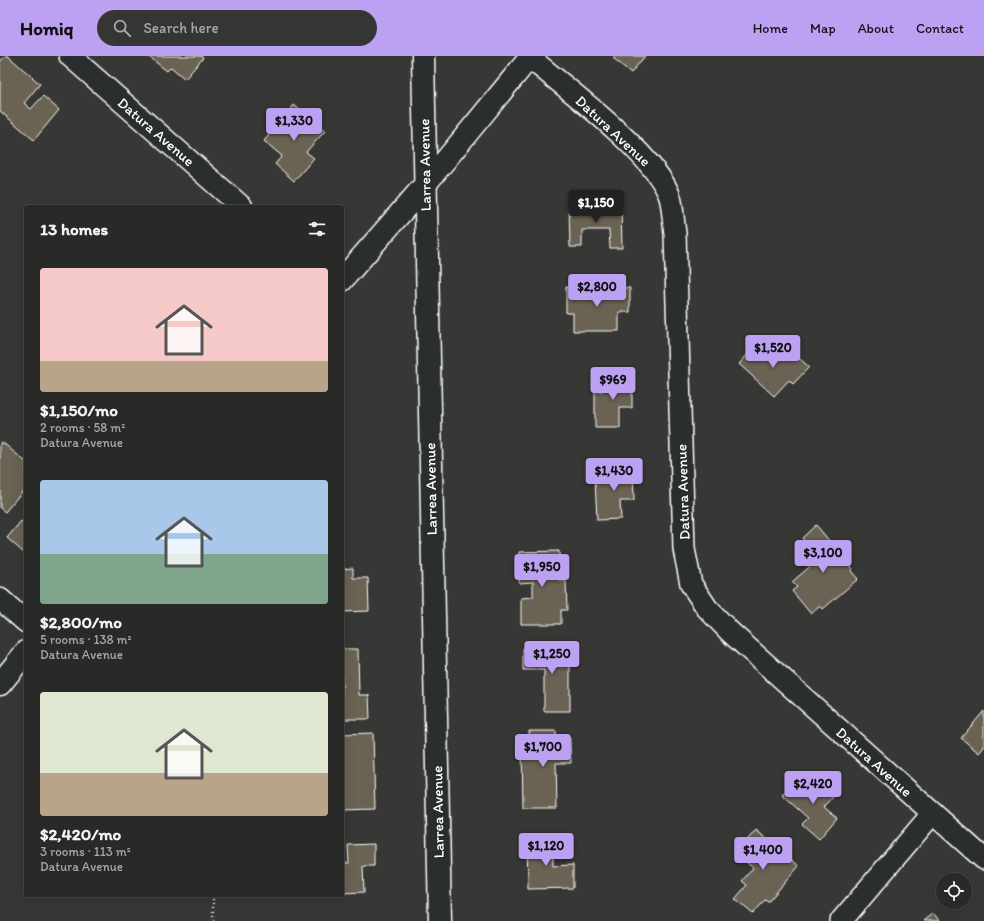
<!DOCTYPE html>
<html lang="en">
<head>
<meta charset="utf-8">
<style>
  :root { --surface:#292a28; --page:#353634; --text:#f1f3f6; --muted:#a5a7a8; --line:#454645; --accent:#bca0f2 }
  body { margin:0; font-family:Itim,sans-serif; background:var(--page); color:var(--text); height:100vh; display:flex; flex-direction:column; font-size:15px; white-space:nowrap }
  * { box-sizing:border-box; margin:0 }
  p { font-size:13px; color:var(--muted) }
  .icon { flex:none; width:22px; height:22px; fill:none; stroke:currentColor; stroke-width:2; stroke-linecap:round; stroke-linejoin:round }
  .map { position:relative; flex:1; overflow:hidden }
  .drawer { position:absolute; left:24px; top:149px; width:320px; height:692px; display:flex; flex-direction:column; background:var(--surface); border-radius:4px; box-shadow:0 4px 16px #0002,0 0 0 1px var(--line) }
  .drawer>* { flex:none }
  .fabs { position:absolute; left:936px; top:817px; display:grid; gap:8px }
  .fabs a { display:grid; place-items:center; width:36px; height:36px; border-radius:50%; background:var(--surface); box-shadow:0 4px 16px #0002,0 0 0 1px var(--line); font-size:20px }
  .price { position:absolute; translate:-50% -34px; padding:0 9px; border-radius:4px; background:var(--accent); color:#111; font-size:13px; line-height:26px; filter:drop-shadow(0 1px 2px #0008) }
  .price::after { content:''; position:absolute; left:50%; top:24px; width:12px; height:9px; margin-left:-6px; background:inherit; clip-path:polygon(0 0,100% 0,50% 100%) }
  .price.on { background:#222; color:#fff }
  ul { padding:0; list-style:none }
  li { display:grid; align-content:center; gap:8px; height:212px; padding:0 16px }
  li span { display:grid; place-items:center; height:124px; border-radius:4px; color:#555 }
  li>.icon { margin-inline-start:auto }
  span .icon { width:72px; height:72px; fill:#fffc; stroke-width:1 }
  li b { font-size:17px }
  h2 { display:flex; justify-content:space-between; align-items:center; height:48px; padding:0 16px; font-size:17px }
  header { display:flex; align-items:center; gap:24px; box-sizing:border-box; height:56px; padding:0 20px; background:var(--accent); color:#111 }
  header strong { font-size:19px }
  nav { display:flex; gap:22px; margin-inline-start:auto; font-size:14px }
  .search { width:280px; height:36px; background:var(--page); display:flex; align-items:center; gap:10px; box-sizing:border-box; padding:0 14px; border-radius:22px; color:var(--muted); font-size:15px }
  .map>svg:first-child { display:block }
  .building { fill:#6a6353; stroke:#fff }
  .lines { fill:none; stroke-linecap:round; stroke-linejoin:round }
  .minor-casing { stroke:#fff; stroke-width:24 }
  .tertiary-casing { stroke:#fff; stroke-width:25 }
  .secondary-casing { stroke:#fff; stroke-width:25 }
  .path { stroke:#fff; stroke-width:2.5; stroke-dasharray:1 3; stroke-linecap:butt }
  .minor { stroke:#2a2d2e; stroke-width:21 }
  .tertiary { stroke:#2a2d2e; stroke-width:22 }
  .secondary { stroke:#2a2d2e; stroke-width:22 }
  .labels { text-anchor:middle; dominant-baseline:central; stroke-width:3; stroke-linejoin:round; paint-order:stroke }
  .street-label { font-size:15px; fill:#fff; stroke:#2a2d2e }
</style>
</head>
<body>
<header>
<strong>Homiq</strong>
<div class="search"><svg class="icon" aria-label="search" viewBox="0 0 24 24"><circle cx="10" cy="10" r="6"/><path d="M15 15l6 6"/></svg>Search here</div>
<nav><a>Home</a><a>Map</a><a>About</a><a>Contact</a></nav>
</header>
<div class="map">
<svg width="984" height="865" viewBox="0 0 984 865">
  <rect width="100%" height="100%" fill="#373835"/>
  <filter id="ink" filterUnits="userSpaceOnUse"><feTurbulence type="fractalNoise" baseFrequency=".025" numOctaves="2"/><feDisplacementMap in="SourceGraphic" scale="8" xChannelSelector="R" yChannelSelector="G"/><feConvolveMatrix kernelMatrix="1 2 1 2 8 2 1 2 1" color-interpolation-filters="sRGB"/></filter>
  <g filter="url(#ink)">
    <path class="building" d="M5 0H8L40 28 24 47 31 53 43 40 59 54 34 84 0 55V6Z
      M148 0H201L203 2 185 23 171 11 167 15Z
      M615 0H645L631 17 613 2Z
      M294 49 325 75 306 96 314 102 294 125 275 108 282 100 264 85Z
      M621 150 622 192H610L609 174H582V191H570L569 151Z
      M566 231 630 232V256H619V275H573V257H566Z
      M756 289 777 307 789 293 809 311 793 328 789 324 774 340 739 308Z
      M632 320V352H620V372H595V335H602V321Z
      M2 386 26 406V431L5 456 0 452V387Z
      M633 412 634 445H620L621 463 597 464 595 424H603L602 413Z
      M26 464V495L24 497 7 482 21 465 24 467Z
      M816 469 853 513 851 515 858 523 823 553 820 550 811 558 792 535 797 531 792 526 814 507 809 500 814 496 802 482Z
      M559 495 560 525H566L567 554H561V568H521V542L533 541V526L519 527V496Z
      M353 512V522H368L369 555 342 556V513Z
      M523 592H570V655H544V614H523Z
      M342 593H358L359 639H369L370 663H342Z
      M984 655V691L979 697 961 682Z
      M529 675H556V683L570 682 571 707H556L557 752H523L522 692H530Z
      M373 677 375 753 342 754V678Z
      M818 720 837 737 824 751 837 762 819 783 802 768 808 762 782 739 794 726 805 735Z
      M756 774 799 810 768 846 765 844 753 858 735 843 747 829 742 825 753 812 736 797Z
      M527 782H553V810L573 809V832L528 833Z
      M374 788V810H363L364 836 342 837V807H349L348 789Z
      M933 857 940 865H923Z"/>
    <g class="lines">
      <g class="minor-casing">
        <path id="minor" d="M70 0 242 151
          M530 2C566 32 656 99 670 141 673 152 673 165 675 177L684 493 691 528 707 552 730 576 984 803
          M425 129 531 0
          M0 543 26 566
          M841 865 932 758"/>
      </g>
      <g class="tertiary-casing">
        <path id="tertiary" d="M342 224 425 129
          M0 628 26 596"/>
      </g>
      <g class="secondary-casing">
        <path id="secondary" d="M423 0 440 865"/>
      </g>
      <path class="path" d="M213 839V865"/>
      <use href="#minor" class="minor"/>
      <use href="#tertiary" class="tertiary"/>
      <use href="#secondary" class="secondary"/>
    </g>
  </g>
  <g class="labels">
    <g class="street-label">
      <text transform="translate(613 75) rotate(43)">Datura Avenue</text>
      <text transform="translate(156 76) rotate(41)">Datura Avenue</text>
      <text transform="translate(425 109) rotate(-91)">Larrea Avenue</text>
      <text transform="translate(431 433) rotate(-91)">Larrea Avenue</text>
      <text transform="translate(683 436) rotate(-92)">Datura Avenue</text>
      <text transform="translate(874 706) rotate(42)">Datura Avenue</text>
      <text transform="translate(438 756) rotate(-91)">Larrea Avenue</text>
    </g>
  </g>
</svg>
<div class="fabs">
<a><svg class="icon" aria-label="locate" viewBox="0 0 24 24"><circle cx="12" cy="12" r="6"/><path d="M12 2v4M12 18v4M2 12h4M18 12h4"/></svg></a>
</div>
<b class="price" style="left:294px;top:86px">$1,330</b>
<b class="price on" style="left:596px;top:168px">$1,150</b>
<b class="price" style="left:597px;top:252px">$2,800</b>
<b class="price" style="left:773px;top:313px">$1,520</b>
<b class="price" style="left:613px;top:345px">$969</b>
<b class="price" style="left:614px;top:436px">$1,430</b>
<b class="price" style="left:823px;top:518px">$3,100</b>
<b class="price" style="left:542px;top:532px">$1,950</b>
<b class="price" style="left:552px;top:619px">$1,250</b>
<b class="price" style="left:543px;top:712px">$1,700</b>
<b class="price" style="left:813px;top:749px">$2,420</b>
<b class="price" style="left:546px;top:811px">$1,120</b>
<b class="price" style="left:763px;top:815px">$1,400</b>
<section class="drawer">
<h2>13 homes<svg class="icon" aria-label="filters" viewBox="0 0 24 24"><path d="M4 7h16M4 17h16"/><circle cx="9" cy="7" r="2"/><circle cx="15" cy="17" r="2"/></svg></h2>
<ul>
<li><span style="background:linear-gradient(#f6c9c9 75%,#b9a48a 0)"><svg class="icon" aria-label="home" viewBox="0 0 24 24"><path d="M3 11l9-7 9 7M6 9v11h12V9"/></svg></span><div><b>$1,150/mo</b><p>2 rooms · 58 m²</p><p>Datura Avenue</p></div></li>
<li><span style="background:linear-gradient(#a9c7e8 60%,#7fa58c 0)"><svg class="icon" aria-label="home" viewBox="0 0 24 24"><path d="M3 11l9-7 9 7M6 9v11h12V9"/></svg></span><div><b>$2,800/mo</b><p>5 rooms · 138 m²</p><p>Datura Avenue</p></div></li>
<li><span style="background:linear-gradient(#dfe7d0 65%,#b9a48a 0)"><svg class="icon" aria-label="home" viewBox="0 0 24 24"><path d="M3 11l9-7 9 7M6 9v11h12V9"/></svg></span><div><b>$2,420/mo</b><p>3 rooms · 113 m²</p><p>Datura Avenue</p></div></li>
</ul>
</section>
</div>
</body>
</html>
